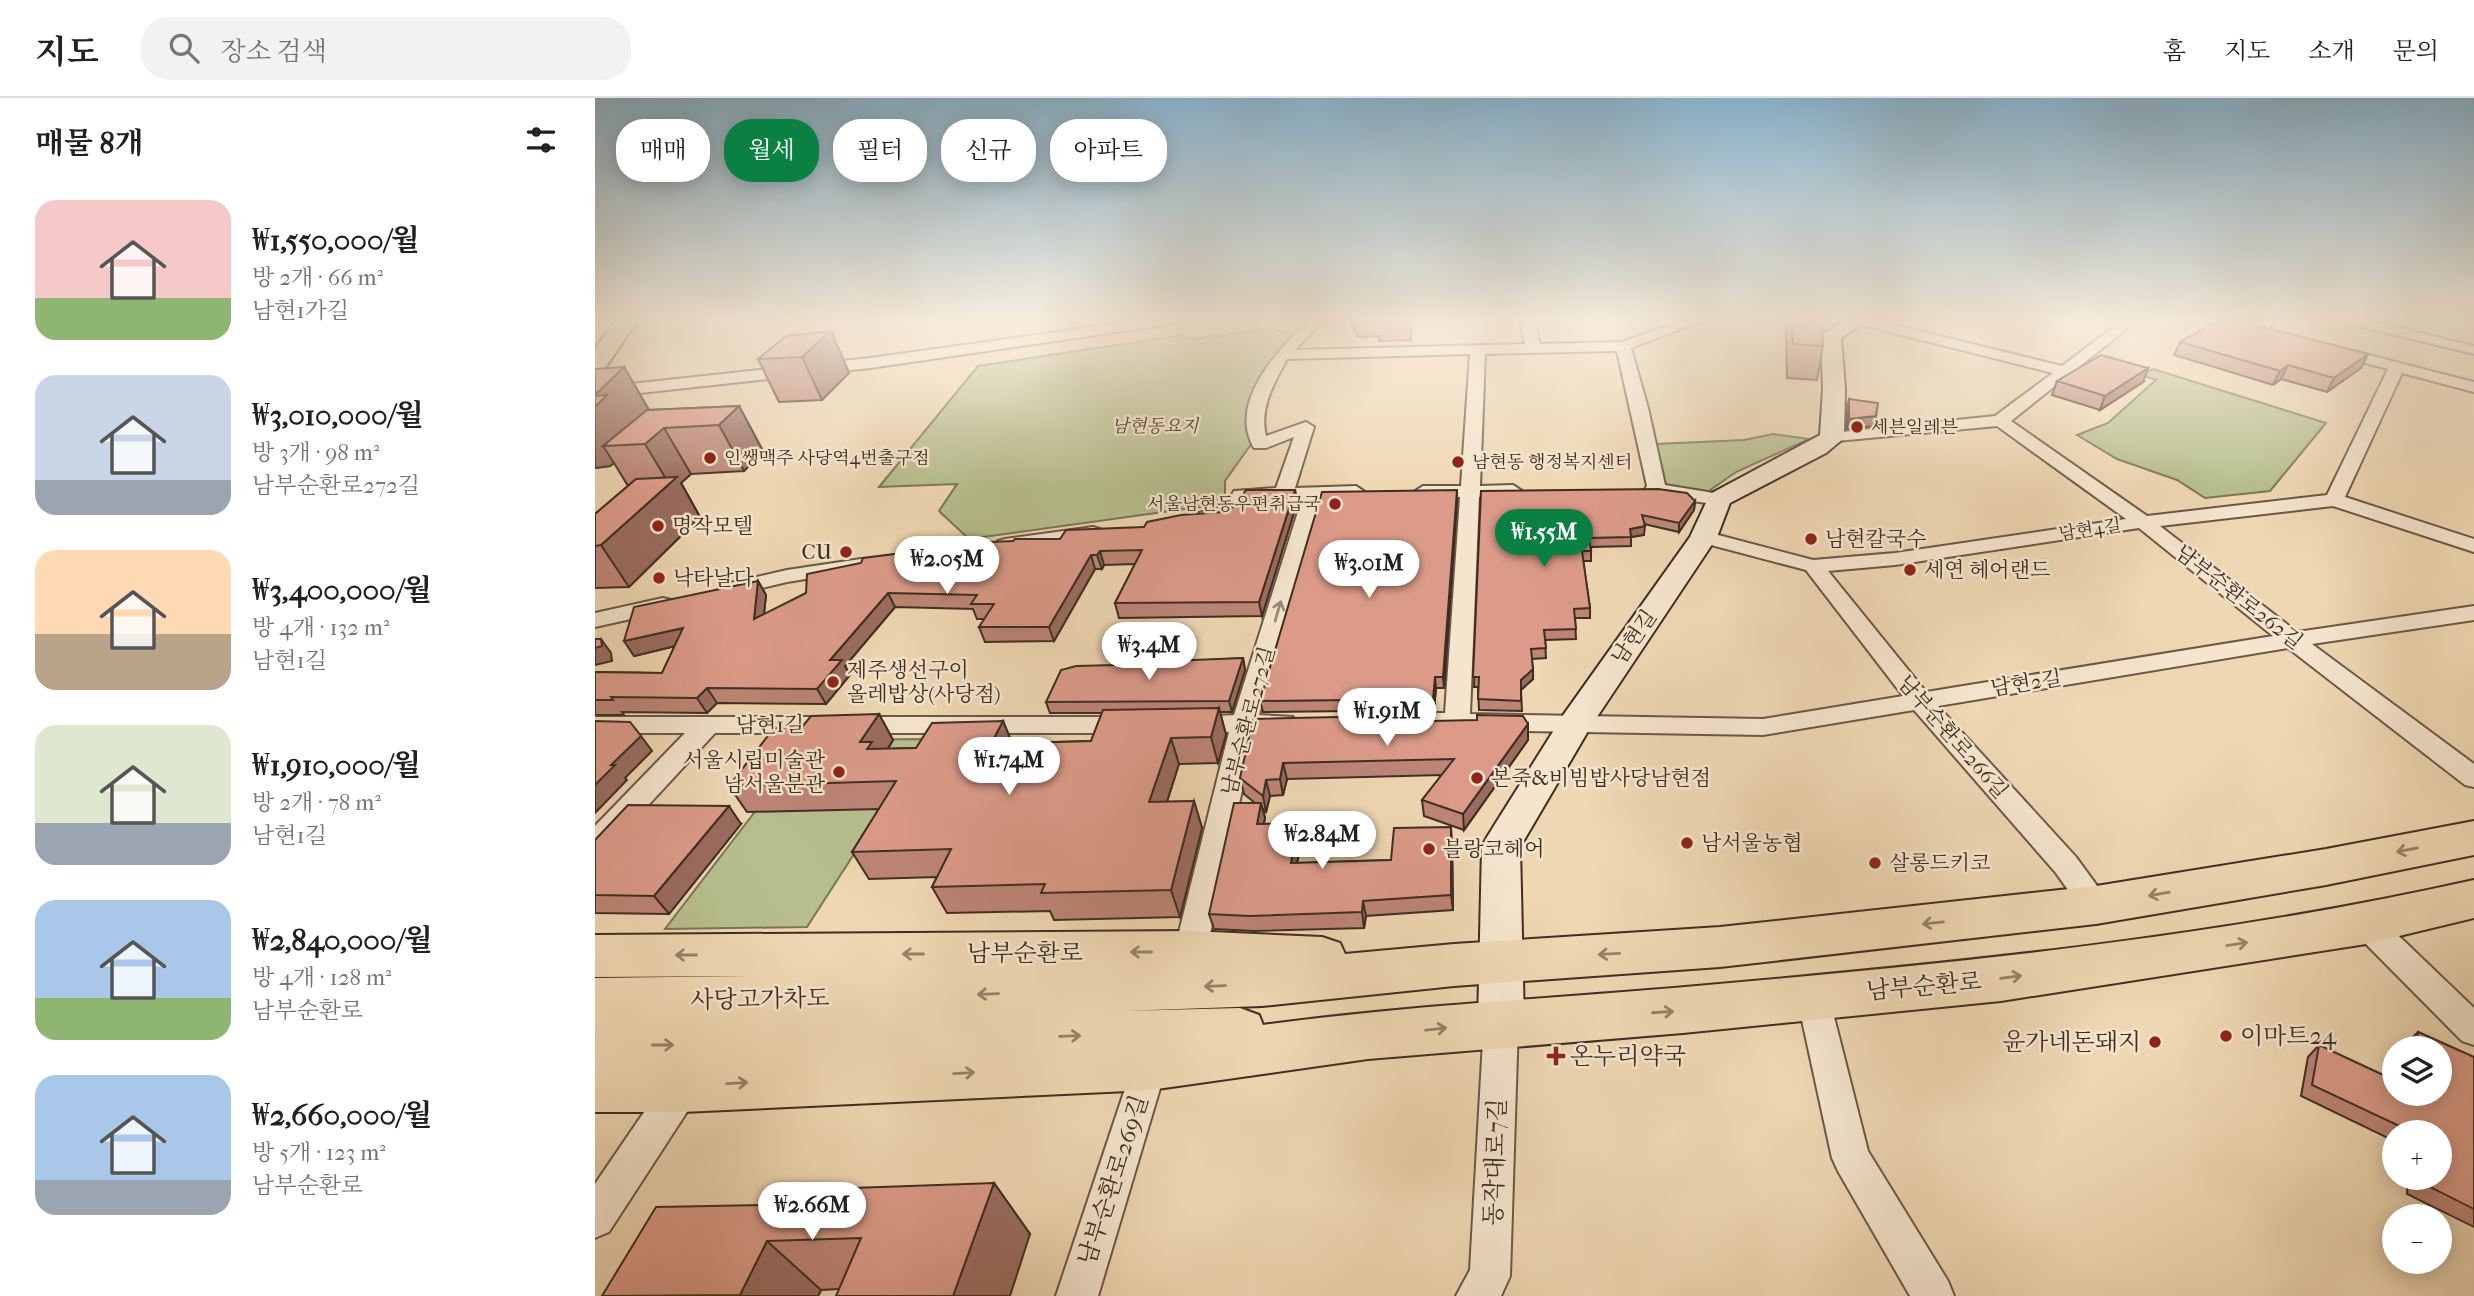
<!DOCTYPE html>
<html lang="ko">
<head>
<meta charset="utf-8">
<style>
  :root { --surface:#fff; --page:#f2f2f2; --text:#202124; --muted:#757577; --line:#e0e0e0; --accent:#0b8043 }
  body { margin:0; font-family:"IM FELL French Canon","Noto Serif KR",serif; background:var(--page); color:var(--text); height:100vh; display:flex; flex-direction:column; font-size:26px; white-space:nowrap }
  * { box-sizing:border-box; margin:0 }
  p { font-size:23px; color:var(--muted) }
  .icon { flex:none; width:38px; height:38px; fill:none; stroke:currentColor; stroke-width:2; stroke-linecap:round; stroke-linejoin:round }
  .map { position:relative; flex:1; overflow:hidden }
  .panel { display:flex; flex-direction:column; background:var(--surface); width:595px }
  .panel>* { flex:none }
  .top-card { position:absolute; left:21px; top:21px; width:665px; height:63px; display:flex; gap:14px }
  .tools { position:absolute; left:1787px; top:938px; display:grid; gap:14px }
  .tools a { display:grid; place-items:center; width:70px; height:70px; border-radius:50%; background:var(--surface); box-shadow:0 4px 18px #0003; font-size:35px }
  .price { position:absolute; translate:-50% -60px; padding:0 16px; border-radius:24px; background:#fff; color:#222; font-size:23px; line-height:46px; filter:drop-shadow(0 2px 4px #0008) }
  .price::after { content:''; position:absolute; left:50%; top:42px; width:21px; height:16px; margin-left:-10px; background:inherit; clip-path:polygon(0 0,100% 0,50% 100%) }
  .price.active { background:var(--accent); color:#fff }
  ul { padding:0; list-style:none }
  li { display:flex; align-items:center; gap:21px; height:175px; padding:0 35px }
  li span { display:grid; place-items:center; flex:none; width:196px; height:140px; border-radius:21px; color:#555 }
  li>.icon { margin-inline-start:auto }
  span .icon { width:84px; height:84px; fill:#fffc; stroke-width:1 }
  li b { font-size:30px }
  h2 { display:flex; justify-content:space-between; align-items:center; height:84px; padding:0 35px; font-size:30px }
  .chip { padding:0 24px; border-radius:28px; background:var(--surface); box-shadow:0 4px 18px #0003; font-size:24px; line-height:63px }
  .chip.active { background:var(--accent); color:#fff }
  header { display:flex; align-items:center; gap:42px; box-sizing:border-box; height:98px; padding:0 35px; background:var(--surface); border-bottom:2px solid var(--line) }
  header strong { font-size:33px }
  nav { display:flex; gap:38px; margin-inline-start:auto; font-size:24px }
  .search { width:490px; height:63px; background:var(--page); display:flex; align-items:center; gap:18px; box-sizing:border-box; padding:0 24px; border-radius:28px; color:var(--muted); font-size:26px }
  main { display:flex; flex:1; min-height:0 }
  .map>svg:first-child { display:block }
  .green { fill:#b7bf8e; stroke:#7a7658; stroke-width:2 }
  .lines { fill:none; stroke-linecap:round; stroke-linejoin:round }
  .street-casing { stroke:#6a5846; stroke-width:4 }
  .secondary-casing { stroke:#3e2e22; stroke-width:4 }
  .primary-casing { stroke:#3e2e22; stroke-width:4 }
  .street { fill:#f5e5ce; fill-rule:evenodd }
  .secondary { fill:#f5e5ce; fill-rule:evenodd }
  .primary { fill:#efd7b3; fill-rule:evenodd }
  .wall { fill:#bd8576; stroke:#3e2e22; stroke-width:2 }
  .shaded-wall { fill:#9a6c60; stroke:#3e2e22; stroke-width:2 }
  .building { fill:#dc9b89; stroke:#3e2e22; stroke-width:2 }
  .oneway { stroke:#9a8a78 }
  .oneway2 { stroke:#96826a }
  .poi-dot { fill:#8f2418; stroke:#f5e5ce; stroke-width:2.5 }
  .labels { text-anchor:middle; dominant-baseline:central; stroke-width:5; stroke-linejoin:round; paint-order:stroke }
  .far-park-label { font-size:18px; font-style:italic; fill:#564b38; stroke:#f5e5ce }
  .far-poi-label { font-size:18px; fill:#3e2e22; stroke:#f5e5ce; text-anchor:start }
  .far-street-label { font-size:18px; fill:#3e2e22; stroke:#f5e5ce }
  .poi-label { font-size:21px; fill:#3e2e22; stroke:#f5e5ce; text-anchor:start }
  .street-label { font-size:21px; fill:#3e2e22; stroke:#f5e5ce }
  .near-street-label { font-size:24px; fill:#3e2e22; stroke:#f5e5ce }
  .near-poi-label { font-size:24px; fill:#3e2e22; stroke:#f5e5ce; text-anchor:start }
</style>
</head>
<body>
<header>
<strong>지도</strong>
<div class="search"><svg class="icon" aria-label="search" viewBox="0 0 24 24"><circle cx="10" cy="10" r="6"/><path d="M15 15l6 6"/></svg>장소 검색</div>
<nav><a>홈</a><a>지도</a><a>소개</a><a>문의</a></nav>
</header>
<main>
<section class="panel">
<h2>매물 8개<svg class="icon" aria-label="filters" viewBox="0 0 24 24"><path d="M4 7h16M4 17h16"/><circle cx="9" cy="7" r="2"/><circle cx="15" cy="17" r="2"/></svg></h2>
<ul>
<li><span style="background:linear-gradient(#f6c9c9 70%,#8fb573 0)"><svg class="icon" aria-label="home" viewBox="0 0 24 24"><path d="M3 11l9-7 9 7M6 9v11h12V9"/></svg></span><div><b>₩1,550,000/월</b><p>방 2개 · 66 m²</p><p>남현1가길</p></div></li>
<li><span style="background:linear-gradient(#c9d6e8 75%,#9aa5b1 0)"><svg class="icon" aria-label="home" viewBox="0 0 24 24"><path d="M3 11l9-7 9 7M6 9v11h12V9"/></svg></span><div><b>₩3,010,000/월</b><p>방 3개 · 98 m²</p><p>남부순환로272길</p></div></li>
<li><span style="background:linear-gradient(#ffd9b3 60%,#b9a48a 0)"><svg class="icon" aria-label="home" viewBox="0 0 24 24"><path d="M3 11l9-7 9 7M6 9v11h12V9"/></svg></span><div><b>₩3,400,000/월</b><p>방 4개 · 132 m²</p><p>남현1길</p></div></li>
<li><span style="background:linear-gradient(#dfe7d0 70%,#9aa5b1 0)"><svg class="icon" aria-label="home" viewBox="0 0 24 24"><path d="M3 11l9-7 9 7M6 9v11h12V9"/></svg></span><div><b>₩1,910,000/월</b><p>방 2개 · 78 m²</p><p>남현1길</p></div></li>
<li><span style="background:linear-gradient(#a9c7e8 70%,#8fb573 0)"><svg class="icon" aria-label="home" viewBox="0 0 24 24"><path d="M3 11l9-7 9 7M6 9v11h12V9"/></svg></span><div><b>₩2,840,000/월</b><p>방 4개 · 128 m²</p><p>남부순환로</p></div></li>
<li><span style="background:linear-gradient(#a9c7e8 75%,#9aa5b1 0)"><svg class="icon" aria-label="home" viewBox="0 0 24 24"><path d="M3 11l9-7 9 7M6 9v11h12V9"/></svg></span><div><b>₩2,660,000/월</b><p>방 5개 · 123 m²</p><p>남부순환로</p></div></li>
</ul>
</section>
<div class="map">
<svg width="1879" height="1198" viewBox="0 0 1879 1198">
  <rect width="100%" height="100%" fill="#efd7b3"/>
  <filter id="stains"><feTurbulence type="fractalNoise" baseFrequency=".00286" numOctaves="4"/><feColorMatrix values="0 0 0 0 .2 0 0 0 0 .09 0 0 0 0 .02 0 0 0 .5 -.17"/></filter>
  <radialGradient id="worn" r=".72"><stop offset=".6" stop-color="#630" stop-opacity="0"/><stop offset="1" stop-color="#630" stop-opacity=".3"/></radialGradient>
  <path class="green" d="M677 231 693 235 692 251 663 296 662 338 630 383V396L640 404 374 441 344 413 362 386 284 389 383 268 588 237 597 241Z
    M1558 271 1731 325 1675 393 1610 400 1582 382 1522 361 1482 337 1513 325 1561 282 1546 277Z
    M1178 336 1214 341 1141 374 1111 395 1068 388 1061 346 1149 342Z
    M333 641 212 829 70 831 215 642Z"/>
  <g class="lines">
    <g class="street-casing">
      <path id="street" d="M550 222H584L577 226 275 270 8 299 0 294 8 289 275 260Z
        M714 222H729L700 252 930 246 925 222H939L945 246 1026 244 1091 222H1110L1036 250 1053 310 1070 387 1131 397 1133 401 1124 407 1059 397 1050 391 1052 388 1022 253 890 256 885 388 918 387 927 393 918 399H884L875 616 1168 621 1308 598 1211 472 1101 443 1098 439 1101 435 1108 433 1218 462 1300 455 1531 421 1402 328 1231 344 1228 340 1231 336 1237 335 1400 318 1458 275 1259 225 1257 222H1279L1467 268 1528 222H1543L1416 323 1552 418 1732 397 1793 271 1733 255 1731 252 1733 249 1738 248 1879 284V294L1807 275 1750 399 1879 441V454L1738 408 1565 428 1702 534 1879 508V522L1717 546 1879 666V689L1870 687 1693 550 1343 608 1481 759 1516 807 1512 816 1501 819 1490 816 1461 775 1319 612 1168 637 806 631 797 629 793 623 797 617 806 615H850L865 399 828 400 819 394 828 388H866L875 256 692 261C679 286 664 309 671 338L711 324 719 329 700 390 761 388 770 394 761 400 726 401 664 617 698 619 702 625 698 631 660 634 611 854 606 863 595 867 584 863 579 854 634 634 587 632 583 626 587 620 639 617 707 401 652 402 644 416 611 425 601 419 604 415 630 408 639 393 681 390 699 339 671 350H659C632 304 684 251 714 222ZM1544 430 1678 538 1331 594 1233 473 1300 467Z
        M1664 222H1678L1673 236 1668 237 1661 233Z
        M1748 222H1771L1879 248V256L1750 225Z
        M498 429 505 431 508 435 505 439 410 453 403 451 400 447 403 443 410 441Z
        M266 461 273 463 276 467 273 471 192 484 134 498 126 497 123 492 126 487 192 472Z
        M68 500 76 502 79 507 76 512 0 529V515Z
        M0 619H535L544 621 548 627 544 633 535 635H120L10 754 0 757V728L90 635H0Z
        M1771 813 1782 817 1879 910V947L1867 943 1760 835 1756 826 1760 817Z
        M1218 885 1230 889 1234 899 1273 1053 1353 1183 1359 1198H1315L1243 1073 1237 1060 1202 899 1206 889Z
        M906 910 918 914 923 925 915 1178 906 1198H861L875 1172 889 925 894 914Z
        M555 951 567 956 572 967 503 1198H461L538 967 543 956Z
        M88 972 101 976 106 988 101 1000 14 1134 0 1140V1086L75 976Z"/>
    </g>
    <g class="secondary-casing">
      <path id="secondary" d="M1250 222H1272L1246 240 1250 291 1249 340 1231 355 1135 405 1122 439 996 628 925 749 929 925 922 939 906 945 890 939 883 925 887 749 892 739 969 616 1095 439 1115 396 1225 337 1228 291 1226 238Z"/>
    </g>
    <g class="primary-casing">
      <path id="primary" d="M21 222H43L8 273 0 275V251Z
        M1879 723V757L1731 787 1501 826 1125 869 859 888 667 908 528 913 645 910 664 917 668 927C808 908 949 901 1090 889 1354 866 1620 840 1879 782V820L1771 846 1406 903 1088 935 773 961 555 992 88 1014H0V880L153 878 0 879V837L595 833 727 839 745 845 750 856 859 846 1125 829 1501 788 1731 751Z"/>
    </g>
    <use href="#street" class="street"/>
    <use href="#secondary" class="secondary"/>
    <use href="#primary" class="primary"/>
  </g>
  <path class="wall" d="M755 222H816V242L784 243V238L763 239Z
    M1193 222H1226L1228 248 1222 282 1192 280 1191 235Z
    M236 233 254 275 227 302 184 304 163 261Z
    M1585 244 1773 256 1766 270 1732 294 1686 281 1678 287 1579 257Z
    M29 269 54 312 144 308 168 353 149 373 96 376 86 385 105 419 34 489 0 490V416L33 388 19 365 15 368 0 370Z
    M1462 283 1548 284 1505 312 1457 297Z
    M1254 301 1278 328 1252 331V311Z
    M700 392 702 405 667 518 524 520 520 505 540 466 509 467 507 471H500L459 543 390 544 384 529 390 521H382L378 511 300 509 250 568 255 577 231 606 122 605 112 615 27 614 29 617H0V574L67 575 80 548 39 558 163 483 171 497 169 516 418 443 465 441 549 429 627 414 638 409Z
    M886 393 1100 403 1099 412 1084 434 1049 426V437L1036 439V448L996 449V463H988L995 510V520H980L981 541 950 542 951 560 937 561 938 581 926 592 927 613 884 612 883 589H879Z
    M862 402 849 590H841L839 612 668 614 665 603Z
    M648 560 650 572 637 614H625L631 637 623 665 584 666 572 704 599 703 607 730 585 819 459 822 455 813 352 815 337 789 342 779 274 781 257 754 284 711 152 714 134 688 207 629 284 616 298 642 293 651 321 650 408 623 417 645 496 643 507 615H455L451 604 520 567Z
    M837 617V623L933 626V642L869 732 829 718 827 702 847 677 692 681 688 697 675 698 671 714 668 711 670 720 669 726 707 740 702 765 796 762 857 744 858 812 771 818 769 830 659 833 619 831 614 816 660 705 649 696 645 680Z
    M146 726 74 816 0 815V742Z
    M1823 934 1879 959V1129L1812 1096 1813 1080H1844V1034H1799V1043L1706 998 1713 959 1724 947 1799 996H1844V950H1811V946Z
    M399 1085 435 1136 244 1191 226 1192 223 1198H7L221 1106Z"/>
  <path class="shaded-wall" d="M236 233 254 275 227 302 207 259Z
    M1773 256 1766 270 1732 294 1739 280Z
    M1693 267 1686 281 1678 287 1685 273Z
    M29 269 54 312 8 348 19 365 15 368 0 370V297Z
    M1553 270 1548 284 1505 312 1510 298Z
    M144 308 168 353 149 373 124 327Z
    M1281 318 1278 328 1252 331 1254 321Z
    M69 330 96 376 86 385 105 419 34 489 6 447 74 386 50 346Z
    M700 392 702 405 667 518 664 504Z
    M862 392V402L849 590 848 579Z
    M1100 403 1099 412 1084 434V425Z
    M1050 428 1049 437 1036 439 1035 431Z
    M505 453 509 467 507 471 502 457Z
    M496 457 500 471 459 543 454 529Z
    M163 483 171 497 167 535 159 521Z
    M293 495 300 509 250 568 255 577 231 606 222 591 235 562Z
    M88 530 97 544 39 558 29 543Z
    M6 541 16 555 17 563 0 567V550Z
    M648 560 650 572 637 614 634 603Z
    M938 571V581L926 592V582Z
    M840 579 841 590 839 612 838 601Z
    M112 590 122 605 112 615 102 600Z
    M624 610 631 637 623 665 616 639Z
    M284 616 298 642 286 661 292 670 265 644Z
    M408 623 419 650 396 646Z
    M933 626V642L869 732 868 716Z
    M46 638 57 653 30 680 32 682 0 715V687L16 667Z
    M576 640 584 666 563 731 554 704Z
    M688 665 692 681 688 697 685 681Z
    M671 682 675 698 671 714 668 698Z
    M599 703 607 730 585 819 576 792Z
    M666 705 670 720 665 741 662 726Z
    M134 708 146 726 74 816 59 798Z
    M703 725 707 740 699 781 696 765Z
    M856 729 857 744 858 812 856 797Z
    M768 803 771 818 769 830 767 814Z
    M399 1085 435 1136 415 1198H358Z
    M172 1143 226 1192 223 1198H146L145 1197Z"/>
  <path class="building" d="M1197 222H1226L1228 248 1198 246Z
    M1625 222H1642L1773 256 1739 280 1693 267 1685 273 1585 244Z
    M236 233 207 259 163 261 191 238Z
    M1506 257 1553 270 1510 298 1462 283Z
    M29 269 0 297V271Z
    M12 297 0 309V298Z
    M1254 301 1283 305 1281 318 1254 321Z
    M144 308 124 327 69 330 50 346 8 348 52 312Z
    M82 379 6 447 0 448V416L41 381Z
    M1063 391 1092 395 1100 403 1084 425 1047 417 1050 428 1035 431 1036 439 994 440 996 453H987L995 510 979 511 981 531 949 532 951 550 936 551 938 571 926 582V603L883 601 884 579H878L886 393Z
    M651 392H700L664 504 520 505 547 452 505 453 502 457H496L454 529H384L399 506H376L382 497 293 495 235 562H247L222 591 112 590 102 600 16 599 18 602H0V574L67 575 88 530 29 543 39 509 163 483 159 521 211 495 212 476 266 465 268 460 394 444 418 443 420 441H465L471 432 549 429 552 424 586 417 627 414 629 409H638L643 404Z
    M862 392 848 579H840L838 601 665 603 727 394Z
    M0 541H6L7 548 0 550Z
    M648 560 634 603 451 604 466 572 481 568 520 567 522 565Z
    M624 610 616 639 576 640 554 704 599 703 576 792 446 795 450 786 337 789 356 751 257 754 301 683 134 688 179 630 207 629 216 618 284 616 265 644H277L272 651 321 650 337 625 408 623 396 646 496 643 508 612Z
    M837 617 836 623 882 622V617L928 618 933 626 868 716 827 702 859 661 688 665 685 681 671 682 668 698 645 680 658 621Z
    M0 623 35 624 46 638 16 667H20L0 687Z
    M639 705H666L662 726 703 725 696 765 796 762 799 730 856 729V797L768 803 767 814 655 818 614 816Z
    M33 707 134 708 59 798 0 797V742Z
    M1823 934 1879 959V1111L1825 1084V1080H1844V1034H1817L1717 987 1724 947 1799 982V996H1844V950H1821Z
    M399 1085 358 1198H241L266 1140 172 1143 145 1197 7 1198 61 1109 221 1106 229 1091Z"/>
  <defs><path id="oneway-shaft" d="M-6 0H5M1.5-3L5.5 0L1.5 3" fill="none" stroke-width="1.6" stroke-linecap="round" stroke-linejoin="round" transform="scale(1.75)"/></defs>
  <use class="oneway" href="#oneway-shaft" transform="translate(683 513) rotate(-74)"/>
  <g class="oneway2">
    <use href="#oneway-shaft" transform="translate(1812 752) rotate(169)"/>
    <use href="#oneway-shaft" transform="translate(1564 796) rotate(170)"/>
    <use href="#oneway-shaft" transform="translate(1338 825) rotate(174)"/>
    <use href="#oneway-shaft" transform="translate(1642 846) rotate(-9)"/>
    <use href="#oneway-shaft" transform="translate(546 854) rotate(180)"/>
    <use href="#oneway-shaft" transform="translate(318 856) rotate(180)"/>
    <use href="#oneway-shaft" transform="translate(1014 856) rotate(177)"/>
    <use href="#oneway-shaft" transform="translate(91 857) rotate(180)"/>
    <use href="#oneway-shaft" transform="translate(1416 879) rotate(-8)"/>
    <use href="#oneway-shaft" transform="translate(620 888) rotate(178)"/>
    <use href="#oneway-shaft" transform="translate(393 896) rotate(178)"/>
    <use href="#oneway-shaft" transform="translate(1068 914) rotate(-4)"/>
    <use href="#oneway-shaft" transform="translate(841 931) rotate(-6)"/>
    <use href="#oneway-shaft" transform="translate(475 938) rotate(-2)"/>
    <use href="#oneway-shaft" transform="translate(68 947)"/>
    <use href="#oneway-shaft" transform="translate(369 975) rotate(-3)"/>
    <use href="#oneway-shaft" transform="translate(142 985) rotate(-3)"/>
  </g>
  <linearGradient id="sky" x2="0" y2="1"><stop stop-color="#89b6d1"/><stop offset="0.57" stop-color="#f8eddd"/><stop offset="1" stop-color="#f8eddd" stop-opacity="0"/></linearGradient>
  <rect width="1879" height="389" fill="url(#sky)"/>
  <g class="poi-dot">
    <circle cx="1262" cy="329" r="7"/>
    <circle cx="115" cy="360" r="7"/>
    <circle cx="863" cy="364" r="7"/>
    <circle cx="740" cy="406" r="7"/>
    <circle cx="63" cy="428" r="7"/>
    <circle cx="1216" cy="441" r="7"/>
    <circle cx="251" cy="454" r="7"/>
    <circle cx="1315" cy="472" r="7"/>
    <circle cx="64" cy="480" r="7"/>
    <circle cx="238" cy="584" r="7"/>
    <circle cx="244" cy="674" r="7"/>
    <circle cx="882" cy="680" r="7"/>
    <circle cx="1092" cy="745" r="7"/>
    <circle cx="834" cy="751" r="7"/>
    <circle cx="1280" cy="765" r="7"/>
    <circle cx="1631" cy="938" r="7"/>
    <circle cx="1560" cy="944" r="7"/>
    <path d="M957.5 947.5h7v7h7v7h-7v7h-7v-7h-7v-7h7z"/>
  </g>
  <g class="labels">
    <g class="far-park-label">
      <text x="560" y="328">남현동요지</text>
    </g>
    <g class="far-poi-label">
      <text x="1276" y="329">세븐일레븐</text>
      <text x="129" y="360">인쌩맥주 사당역4번출구점</text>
      <text x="877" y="364">남현동 행정복지센터</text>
      <text x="726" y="406" text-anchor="end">서울남현동우편취급국</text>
    </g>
    <g class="far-street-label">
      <text transform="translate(1495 432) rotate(-9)">남현4길</text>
    </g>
    <g class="poi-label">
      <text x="77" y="428">명작모텔</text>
      <text x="1230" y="441">남현칼국수</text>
      <text x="237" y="454" text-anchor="end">CU</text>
      <text x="1329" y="472">세연 헤어랜드</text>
      <text x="78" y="480">낙타날다</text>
      <text x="252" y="572">제주생선구이<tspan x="252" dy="24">올레밥상(사당점)</tspan></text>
      <text x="230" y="662" text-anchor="end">서울시립미술관<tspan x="230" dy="24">남서울분관</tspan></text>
      <text x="896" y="680">본죽&amp;비빔밥사당남현점</text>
      <text x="1106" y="745">남서울농협</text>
      <text x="848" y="751">블랑코헤어</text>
      <text x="1294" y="765">살롱드키코</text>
    </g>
    <g class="street-label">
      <text transform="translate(1644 499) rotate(38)">남부순환로262길</text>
      <text transform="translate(1039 539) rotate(-55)">남현길</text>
      <text transform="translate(1431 585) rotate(-9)">남현2길</text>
      <text transform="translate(653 623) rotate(-75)">남부순환로272길</text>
      <text transform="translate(175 627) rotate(-1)">남현1길</text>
      <text transform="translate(1358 639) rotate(49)">남부순환로266길</text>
    </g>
    <g class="near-street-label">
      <text x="430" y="855">남부순환로</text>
      <text transform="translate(1329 888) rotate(-5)">남부순환로</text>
      <text transform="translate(165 901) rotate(-1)">사당고가차도</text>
      <text transform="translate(900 1064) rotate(-88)">동작대로7길</text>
      <text transform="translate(518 1082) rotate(-72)">남부순환로269길</text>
    </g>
    <g class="near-poi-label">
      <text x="1645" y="938">이마트24</text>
      <text x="1546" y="944" text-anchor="end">윤가네돈돼지</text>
      <text x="975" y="958">온누리약국</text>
    </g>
  </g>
  <rect width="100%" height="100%" filter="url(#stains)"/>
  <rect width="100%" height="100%" fill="url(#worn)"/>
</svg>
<div class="tools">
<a><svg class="icon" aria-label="layers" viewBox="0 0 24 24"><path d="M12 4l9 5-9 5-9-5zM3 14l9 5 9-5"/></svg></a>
<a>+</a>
<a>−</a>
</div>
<b class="price active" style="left:949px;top:471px">₩1.55M</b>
<b class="price" style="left:352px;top:498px">₩2.05M</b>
<b class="price" style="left:774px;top:502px">₩3.01M</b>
<b class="price" style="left:554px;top:584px">₩3.4M</b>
<b class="price" style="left:792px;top:650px">₩1.91M</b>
<b class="price" style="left:414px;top:699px">₩1.74M</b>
<b class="price" style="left:727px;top:773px">₩2.84M</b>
<b class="price" style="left:217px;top:1144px">₩2.66M</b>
<div class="top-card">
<a class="chip">매매</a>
<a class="chip active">월세</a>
<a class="chip">필터</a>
<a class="chip">신규</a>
<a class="chip">아파트</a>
</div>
</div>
</main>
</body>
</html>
